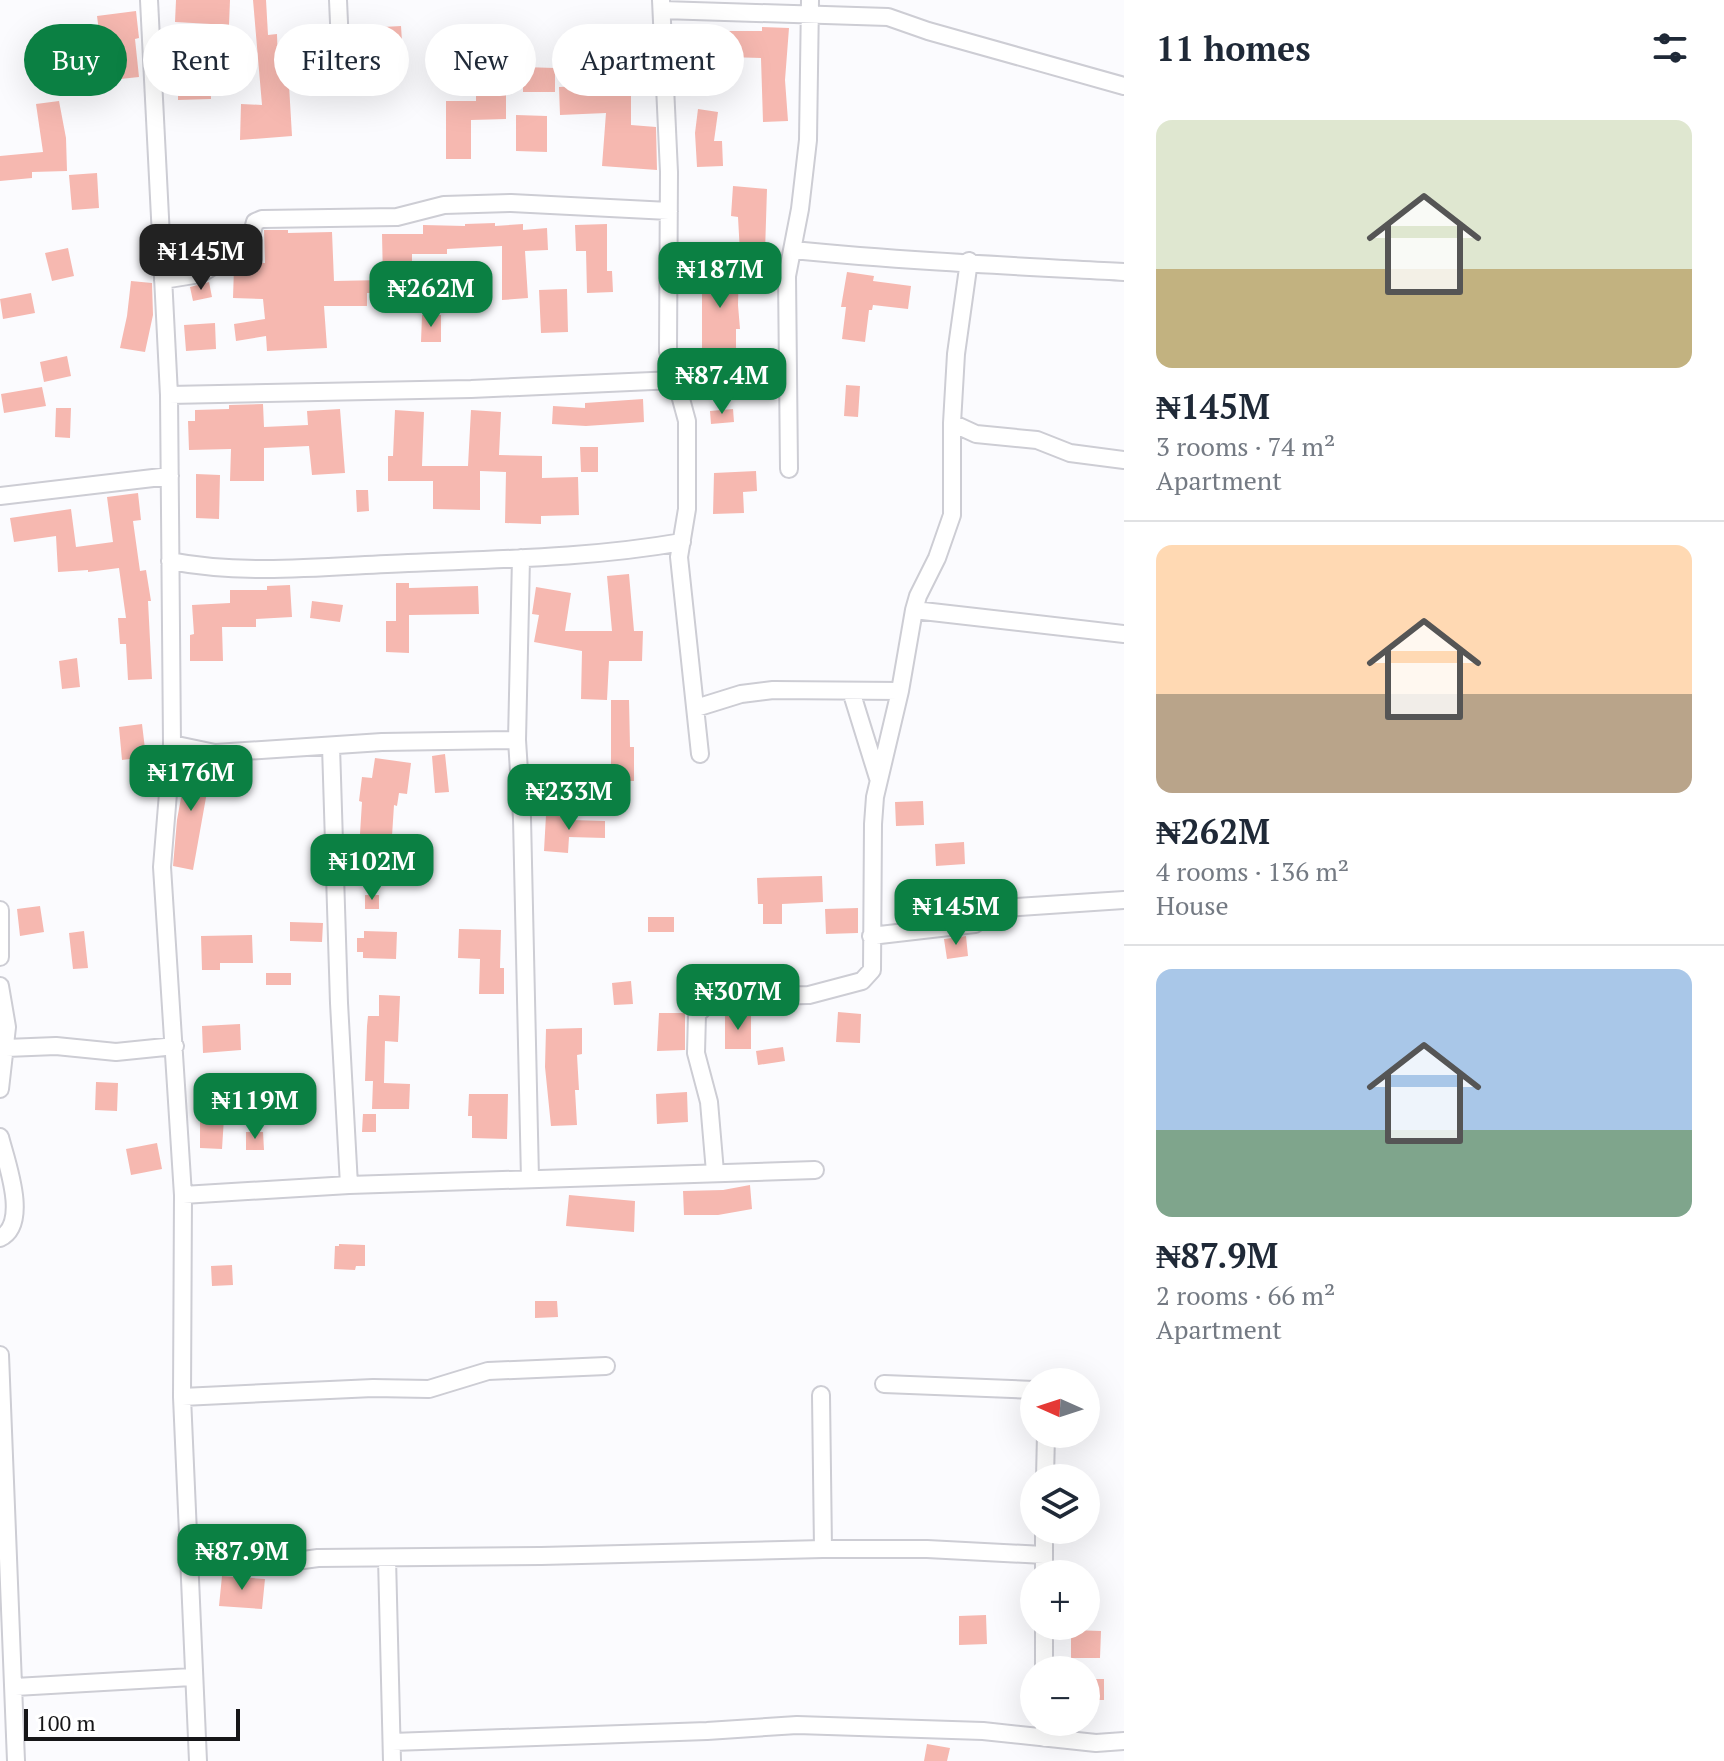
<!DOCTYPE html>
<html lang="en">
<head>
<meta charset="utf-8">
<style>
  :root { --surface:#fff; --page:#f6f6f7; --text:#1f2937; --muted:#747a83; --line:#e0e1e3; --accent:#0b8043 }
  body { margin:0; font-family:"PT Serif",serif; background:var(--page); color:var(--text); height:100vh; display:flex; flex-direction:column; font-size:30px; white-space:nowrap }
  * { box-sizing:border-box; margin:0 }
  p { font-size:26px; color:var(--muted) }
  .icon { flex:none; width:44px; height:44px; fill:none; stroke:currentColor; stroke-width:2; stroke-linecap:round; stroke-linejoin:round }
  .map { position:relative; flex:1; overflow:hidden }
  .sheet { display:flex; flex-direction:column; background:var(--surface); width:600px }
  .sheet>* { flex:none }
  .banner { position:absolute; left:24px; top:24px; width:760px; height:72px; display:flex; gap:16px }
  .needle { width:52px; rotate:273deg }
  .buttons { position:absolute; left:1020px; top:1368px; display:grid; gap:16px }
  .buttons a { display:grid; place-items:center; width:80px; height:80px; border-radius:50%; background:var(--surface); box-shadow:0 8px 32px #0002; font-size:40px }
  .scale { position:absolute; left:24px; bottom:20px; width:216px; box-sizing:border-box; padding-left:8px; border:4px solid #161618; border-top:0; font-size:22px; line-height:28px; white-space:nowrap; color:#161618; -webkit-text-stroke:6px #fff; paint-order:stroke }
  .price { position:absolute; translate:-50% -68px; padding:0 18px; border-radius:16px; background:var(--accent); color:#fff; font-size:26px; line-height:52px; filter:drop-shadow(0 2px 4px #0008) }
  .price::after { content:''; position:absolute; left:50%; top:48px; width:24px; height:18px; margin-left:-12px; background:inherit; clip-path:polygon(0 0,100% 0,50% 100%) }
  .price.current { background:#222; color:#fff }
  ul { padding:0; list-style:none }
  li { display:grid; align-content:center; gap:16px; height:424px; padding:0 32px }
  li+li { border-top:2px solid var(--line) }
  li span { display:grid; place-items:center; height:248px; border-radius:16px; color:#555 }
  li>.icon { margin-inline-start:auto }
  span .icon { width:144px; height:144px; fill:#fffc; stroke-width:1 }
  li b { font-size:34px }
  h2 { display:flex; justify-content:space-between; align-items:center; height:96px; padding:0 32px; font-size:34px }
  .pill { padding:0 28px; border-radius:36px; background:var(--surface); box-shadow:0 8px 32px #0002; font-size:28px; line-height:72px }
  .pill.current { background:var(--accent); color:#fff }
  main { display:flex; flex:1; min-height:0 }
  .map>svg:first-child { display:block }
  .building { fill:#f6b8b0 }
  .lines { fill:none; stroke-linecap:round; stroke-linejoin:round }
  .minor-casing { stroke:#cdcdd4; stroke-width:20 }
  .minor { stroke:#fff; stroke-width:16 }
</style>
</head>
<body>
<main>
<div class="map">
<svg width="1124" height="1761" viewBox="0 0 1124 1761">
  <rect width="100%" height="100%" fill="#fbfbfe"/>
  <path class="building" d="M176 0H230L229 25 175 22Z
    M253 0H266L268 35 277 34 278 68H288L292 136 240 140 241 104 262 105Z
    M136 11 139 38 135 39 139 77 64 85 63 57 102 54 97 16Z
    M401 26 403 58 384 59 383 27Z
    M762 27 789 28 785 80 788 121 763 122 761 58 728 57V31H762Z
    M633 49 635 78H631V125L656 127 657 170 602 166 606 113 560 115 559 87 610 85 607 52Z
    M523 67 555 68V92H523Z
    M210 73 211 99 178 100V74Z
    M476 94H506V119L471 120V159H446V101H476Z
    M59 101 66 138 67 171 32 172V178L0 181V156L43 152 36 104Z
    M698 109 718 112 714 141H722L723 166 697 167 695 133Z
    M516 115 547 116V152L516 151Z
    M97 173 99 208 72 210 69 175Z
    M733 186 767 189 765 252 740 253 738 217 731 216Z
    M495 223V226L523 224V230L547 228 548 250 525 251 528 298 502 300V246L447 249V254H412V293H367V306H324L327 348 267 351 266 336 236 341 234 324 265 319 263 299 233 298 234 267 241 262 265 263 264 230H288V233L332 232 334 281 383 280 382 234H423V225L465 226V224Z
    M607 224V271H612L613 292 587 293 586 251H576L575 225Z
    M68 248 74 276 52 281 45 253Z
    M702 262 739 263 738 305 740 329H736V358H702Z
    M847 272 874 276 873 281 911 286 908 309 873 305 872 310H869L865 342 842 339 846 307H841Z
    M131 281 152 283 153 315 145 352 120 348 127 316Z
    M209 282 212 297 193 301 190 287Z
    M567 289 568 332 541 333 539 290Z
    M31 293 35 313 3 319 0 299Z
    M422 315H441V342H421Z
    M215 323 216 349 186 351 184 325Z
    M67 356 71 376 44 382 40 362Z
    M846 385 860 386 858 417 844 416Z
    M42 387 46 406 4 413 1 394Z
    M643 399 644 422 586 426 552 424 553 406 585 408V403Z
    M263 404 264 427 308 425 307 411 340 409 345 473 312 475 309 446 264 448V481H230L231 449 189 450 188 421H195V410L229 409V405Z
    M56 408H71L70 438 55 437Z
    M733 409 734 422 711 424 710 411Z
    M395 410 424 412 422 466H468L471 410 501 412 499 455 542 456V478L578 477 579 515 541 516V524L505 523 506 472 480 471V510L433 509V481H388V456H393Z
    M580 447H598V472H581Z
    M756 471 757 491 743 492 744 513 713 514 714 473Z
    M196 474 220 475 219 519 196 518Z
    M356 490H368L369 511 357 512Z
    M138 493 141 520 133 521 140 571 146 570 151 601H148L152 679 128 680 126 644H120L118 618H126L119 568 88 572V570L58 572 56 536 14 542 10 518 71 509 76 547 113 542 107 497Z
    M629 574 634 631H643L642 661H609L607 700 581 699 582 651 534 642 539 615 532 614 536 587 571 593 565 631H612L607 576Z
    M396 583H409V588L478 586 479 614 409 615V653L386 652V621H396Z
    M290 585 292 617 256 619V627H222L223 661H190V635L194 634 192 605 230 603V590H267V586Z
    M312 601 343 605 340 622 310 618Z
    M77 658 80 687 62 689 59 661Z
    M611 700H629L630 747H634V781H611Z
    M142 724 146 757 122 760 119 727Z
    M445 754 449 792 435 793 432 756Z
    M375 758 411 763 407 794 399 793 397 806 394 805 392 836 360 834 362 802 359 801 362 777 372 778Z
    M188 759 212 764 193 870 173 866 177 820Z
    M923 801 924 825 896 826 895 802Z
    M546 815 571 817V820L605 821V838L569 837 568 853 544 851Z
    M964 842 965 864 936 866 935 844Z
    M822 876 823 902 782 904V924H763V904H758L757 878Z
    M365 895H379V909H365Z
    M40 906 44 932 20 936 17 909Z
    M858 908V933L826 934 825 909Z
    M648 917H674V932H648Z
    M290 922 323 923 322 942 290 941Z
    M459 929 501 930 500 968H504V994H479L480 959 458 958Z
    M84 931 88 968 73 969 69 933Z
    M364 931 397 932 396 959 363 958V952H357V938H364Z
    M252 935 253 963H220V970H202L201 936Z
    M966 936 968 956 947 959 944 939Z
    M266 973H291V985H266Z
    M631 981 633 1004 614 1005 612 983Z
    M379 995 400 996 398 1042 385 1041 384 1083 410 1084 409 1109H372L373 1081H365L367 1026 368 1016H379Z
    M838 1012 861 1014 860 1043 836 1042Z
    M659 1013H685V1050L657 1051Z
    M725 1014H751V1049H725Z
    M240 1024 241 1050 203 1053 202 1026Z
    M582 1028V1054L577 1055 579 1090H575L577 1125 551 1126 545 1067 546 1029Z
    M783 1047 785 1061 758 1065 756 1051Z
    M96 1082 118 1083 117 1111 95 1110Z
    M687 1092 688 1122 657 1124 656 1094Z
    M469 1094H508L507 1139 472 1138V1116H468Z
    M200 1101 225 1102 222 1149 200 1148Z
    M363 1114H376V1132H362Z
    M246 1132H263L264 1150H246Z
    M157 1143 162 1169 131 1175 126 1149Z
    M750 1185 752 1209 718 1215H684L683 1191 723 1190Z
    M569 1195 635 1201 634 1232 566 1226Z
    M339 1244 365 1245V1266H356L355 1270 334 1269 335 1246H339Z
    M232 1265 233 1285 212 1286 211 1266Z
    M535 1301H557L558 1317 535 1318Z
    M222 1576 265 1579 262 1609 219 1606Z
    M986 1615 987 1644 959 1645V1616Z
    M1071 1630 1101 1631 1100 1658H1071Z
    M1086 1679H1104V1700H1086Z
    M927 1744 950 1748 947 1761H924Z"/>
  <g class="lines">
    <g class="minor-casing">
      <path id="minor" d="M149 0 169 395 172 744 162 867 183 1195 182 1397 198 1761
        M338 0 340 45 348 86
        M661 0 669 172 668 351 687 421V509L679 557 700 754
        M662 10 888 17 928 31 1124 86
        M793 250C903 261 1014 266 1124 272
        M163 280 200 274 244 248 250 240 255 222 262 219 397 217 444 205 511 203 669 211
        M169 395 471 389 675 380
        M952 423 976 434 1037 440 1070 453 1124 460
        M789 469 787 276 800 209 808 140 810 0
        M0 496 170 476
        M521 558 517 740 522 818 530 1179
        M170 561C247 576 330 566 408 563 500 559 591 558 682 542
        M914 610 1124 634
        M851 691 878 778
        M696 708 741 694 773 690 900 691
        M172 744 215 753 382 742 517 740
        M331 746 339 1003 349 1185
        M0 910V957
        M871 936 975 924 990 912 1003 908 1124 900
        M0 986 7 1027 0 1089
        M6 1048 56 1046 116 1052 175 1046
        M0 1137C6 1161 30 1224 0 1238
        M715 1172 709 1102 696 1053 697 1014 709 1003 725 997 809 995 862 981 872 970 873 824 875 797 900 691 914 610 918 596 937 558 952 515V423L956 354 969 261
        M183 1195 349 1185 815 1170
        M0 1355 16 1761
        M884 1384 1034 1390
        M821 1395 823 1549
        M182 1397 373 1388 429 1389 488 1371 606 1366
        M1045 1478 1046 1434
        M387 1558 392 1761
        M190 1566 274 1564 318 1558 541 1556 823 1549H927L1044 1555
        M1044 1574V1530
        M1044 1626V1670
        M15 1687 192 1677
        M1044 1722V1738
        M392 1742 707 1731 797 1725 983 1731 1096 1743 1124 1741"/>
    </g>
    <use href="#minor" class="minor"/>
  </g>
</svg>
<div class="buttons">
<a><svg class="needle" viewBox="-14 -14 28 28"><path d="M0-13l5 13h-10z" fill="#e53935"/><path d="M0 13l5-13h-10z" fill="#747a83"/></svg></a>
<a><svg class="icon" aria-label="layers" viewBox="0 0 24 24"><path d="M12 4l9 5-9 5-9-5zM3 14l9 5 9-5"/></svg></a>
<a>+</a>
<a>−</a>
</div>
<div class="scale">100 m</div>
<b class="price current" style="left:201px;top:292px">₦145M</b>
<b class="price" style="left:720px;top:310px">₦187M</b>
<b class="price" style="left:431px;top:329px">₦262M</b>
<b class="price" style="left:722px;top:416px">₦87.4M</b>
<b class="price" style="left:191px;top:813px">₦176M</b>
<b class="price" style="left:569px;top:832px">₦233M</b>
<b class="price" style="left:372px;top:902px">₦102M</b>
<b class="price" style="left:956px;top:947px">₦145M</b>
<b class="price" style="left:738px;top:1032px">₦307M</b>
<b class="price" style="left:255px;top:1141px">₦119M</b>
<b class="price" style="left:242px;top:1592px">₦87.9M</b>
<div class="banner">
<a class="pill current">Buy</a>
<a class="pill">Rent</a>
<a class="pill">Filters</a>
<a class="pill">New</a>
<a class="pill">Apartment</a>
</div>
</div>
<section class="sheet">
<h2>11 homes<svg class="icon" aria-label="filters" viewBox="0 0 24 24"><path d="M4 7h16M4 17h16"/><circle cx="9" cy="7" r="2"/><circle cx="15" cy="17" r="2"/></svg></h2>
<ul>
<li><span style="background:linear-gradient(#dfe7d0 60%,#c2b280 0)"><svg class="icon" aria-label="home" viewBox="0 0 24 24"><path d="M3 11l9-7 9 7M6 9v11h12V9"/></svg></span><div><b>₦145M</b><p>3 rooms · 74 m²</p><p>Apartment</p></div></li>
<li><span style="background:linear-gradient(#ffd9b3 60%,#b9a48a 0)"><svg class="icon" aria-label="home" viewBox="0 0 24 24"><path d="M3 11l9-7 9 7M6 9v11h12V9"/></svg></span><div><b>₦262M</b><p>4 rooms · 136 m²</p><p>House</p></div></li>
<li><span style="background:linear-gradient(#a9c7e8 65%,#7fa58c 0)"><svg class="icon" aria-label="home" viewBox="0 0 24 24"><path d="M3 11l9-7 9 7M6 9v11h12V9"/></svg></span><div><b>₦87.9M</b><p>2 rooms · 66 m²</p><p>Apartment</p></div></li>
</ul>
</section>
</main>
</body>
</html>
